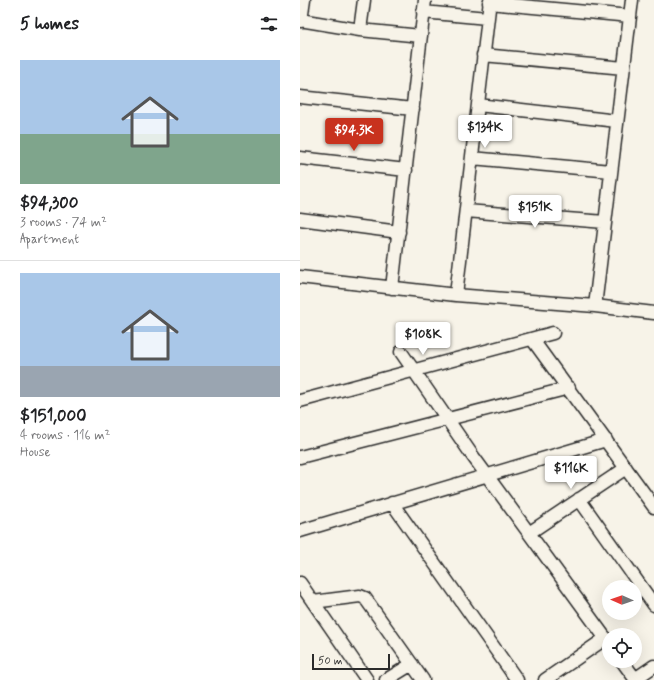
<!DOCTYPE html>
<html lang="en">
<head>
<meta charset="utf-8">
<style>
  :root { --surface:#fff; --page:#f2f2f2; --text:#202124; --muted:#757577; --line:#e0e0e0; --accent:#c8321e }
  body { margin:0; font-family:Mynerve,sans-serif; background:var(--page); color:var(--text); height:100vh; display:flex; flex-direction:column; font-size:15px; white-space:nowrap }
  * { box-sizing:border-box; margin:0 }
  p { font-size:13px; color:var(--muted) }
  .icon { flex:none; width:22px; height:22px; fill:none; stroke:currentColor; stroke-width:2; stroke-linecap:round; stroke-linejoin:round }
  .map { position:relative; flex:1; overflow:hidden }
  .panel { display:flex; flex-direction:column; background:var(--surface); width:300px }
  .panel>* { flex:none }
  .needle { width:26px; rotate:272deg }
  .controls { position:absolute; left:302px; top:580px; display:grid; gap:8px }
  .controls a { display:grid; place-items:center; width:40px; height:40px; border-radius:50%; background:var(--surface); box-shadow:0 4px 16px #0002; font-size:20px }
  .scale { position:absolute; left:12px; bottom:10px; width:78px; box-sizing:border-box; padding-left:4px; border:2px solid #2b2b2b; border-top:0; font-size:11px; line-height:14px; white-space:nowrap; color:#2b2b2b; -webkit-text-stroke:3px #f7f3e8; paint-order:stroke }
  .price { position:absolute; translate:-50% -34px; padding:0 9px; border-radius:4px; background:#fff; color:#222; font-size:13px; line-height:26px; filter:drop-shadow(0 1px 2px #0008) }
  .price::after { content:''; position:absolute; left:50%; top:24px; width:12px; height:9px; margin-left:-6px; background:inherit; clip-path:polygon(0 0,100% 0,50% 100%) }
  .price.active { background:var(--accent); color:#fff }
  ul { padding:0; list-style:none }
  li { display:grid; align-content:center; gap:8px; height:212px; padding:0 20px }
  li+li { border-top:1px solid var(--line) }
  li span { display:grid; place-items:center; height:124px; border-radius:0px; color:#555 }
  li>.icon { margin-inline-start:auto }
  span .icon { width:72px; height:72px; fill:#fffc; stroke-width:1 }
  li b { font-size:17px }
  h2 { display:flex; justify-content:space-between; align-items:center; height:48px; padding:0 20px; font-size:17px }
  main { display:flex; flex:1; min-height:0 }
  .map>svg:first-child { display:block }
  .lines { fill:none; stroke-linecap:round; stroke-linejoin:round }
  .street-casing { stroke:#2b2b2b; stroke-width:15 }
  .street { stroke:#f7f3e8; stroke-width:12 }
</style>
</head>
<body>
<main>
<section class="panel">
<h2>5 homes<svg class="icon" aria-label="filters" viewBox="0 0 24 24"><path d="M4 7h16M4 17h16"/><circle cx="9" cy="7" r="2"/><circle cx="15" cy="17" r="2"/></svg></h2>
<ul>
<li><span style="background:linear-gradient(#a9c7e8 60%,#7fa58c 0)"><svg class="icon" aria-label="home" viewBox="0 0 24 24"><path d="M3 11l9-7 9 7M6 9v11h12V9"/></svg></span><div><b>$94,300</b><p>3 rooms · 74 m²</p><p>Apartment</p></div></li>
<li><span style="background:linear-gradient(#a9c7e8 75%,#9aa5b1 0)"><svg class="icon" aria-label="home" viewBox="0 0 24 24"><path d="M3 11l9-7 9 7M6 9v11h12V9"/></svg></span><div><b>$151,000</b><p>4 rooms · 116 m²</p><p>House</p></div></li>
</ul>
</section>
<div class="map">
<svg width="354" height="680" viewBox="0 0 354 680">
  <rect width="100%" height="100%" fill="#f7f3e8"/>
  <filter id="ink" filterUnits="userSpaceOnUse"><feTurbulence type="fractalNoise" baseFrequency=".025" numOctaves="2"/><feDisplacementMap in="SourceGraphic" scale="8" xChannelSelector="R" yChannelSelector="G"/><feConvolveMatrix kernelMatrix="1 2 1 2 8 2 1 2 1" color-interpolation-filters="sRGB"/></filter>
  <g filter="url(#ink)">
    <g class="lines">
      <g class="street-casing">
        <path id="street" d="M189 3 330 16
          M123 12 187 18
          M0 20 60 30 121 36
          M1 21 4 0
          M60 30 64 0
          M183 55 324 68
          M0 97 113 109
          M178 105 317 121
          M0 158 106 170
          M172 158 311 171
          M166 211 305 222
          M0 219 99 232
          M0 277 156 295 295 306 354 313
          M92 288 125 0
          M156 295 190 0
          M295 306 332 0
          M232 339 354 507
          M101 352 172 455 309 643
          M0 401 253 333
          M0 457 269 388
          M279 499 354 605
          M92 503 217 680
          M0 531 306 440
          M229 533 326 468
          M0 583 67 680
          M13 602 60 596 65 598 123 680
          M322 661 336 680
          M335 679 354 666
          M86 680 112 664
          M245 680 306 638"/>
      </g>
      <use href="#street" class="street"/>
    </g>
  </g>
</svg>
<div class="controls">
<a><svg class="needle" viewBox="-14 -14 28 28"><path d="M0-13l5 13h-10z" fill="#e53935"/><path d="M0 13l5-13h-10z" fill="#757577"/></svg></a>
<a><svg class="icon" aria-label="locate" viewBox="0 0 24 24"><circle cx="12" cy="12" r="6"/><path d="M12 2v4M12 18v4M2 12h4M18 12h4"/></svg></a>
</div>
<div class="scale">50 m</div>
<b class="price" style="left:185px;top:149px">$134K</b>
<b class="price active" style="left:54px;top:152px">$94.3K</b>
<b class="price" style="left:235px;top:229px">$151K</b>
<b class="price" style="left:123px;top:356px">$108K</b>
<b class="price" style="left:271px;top:490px">$116K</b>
</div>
</main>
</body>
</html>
